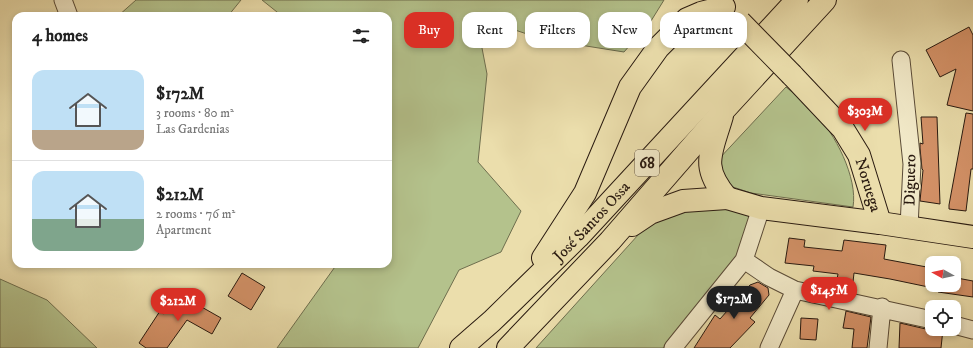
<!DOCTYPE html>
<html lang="en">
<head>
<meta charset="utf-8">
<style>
  :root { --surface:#fff; --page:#f2f2f2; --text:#222; --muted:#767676; --line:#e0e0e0; --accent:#d93025 }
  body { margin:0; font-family:"IM FELL DW Pica",serif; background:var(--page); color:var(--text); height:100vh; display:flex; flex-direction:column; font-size:15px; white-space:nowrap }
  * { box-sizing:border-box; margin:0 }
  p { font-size:13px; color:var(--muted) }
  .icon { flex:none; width:22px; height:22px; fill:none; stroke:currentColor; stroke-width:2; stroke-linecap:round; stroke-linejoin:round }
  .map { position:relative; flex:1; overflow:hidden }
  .details { position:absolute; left:12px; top:12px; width:380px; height:256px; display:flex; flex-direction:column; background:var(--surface); border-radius:12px; box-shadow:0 2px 6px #0003 }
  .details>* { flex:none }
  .guide { position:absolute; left:404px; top:12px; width:380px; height:36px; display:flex; gap:8px }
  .needle { width:26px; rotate:278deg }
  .buttons { position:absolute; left:925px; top:256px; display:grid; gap:8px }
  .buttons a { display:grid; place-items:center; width:36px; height:36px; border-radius:8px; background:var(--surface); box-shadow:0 2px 6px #0003; font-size:20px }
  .price { position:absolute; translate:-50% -34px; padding:0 9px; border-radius:14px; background:var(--accent); color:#fff; font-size:13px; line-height:26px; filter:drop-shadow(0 1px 2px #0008) }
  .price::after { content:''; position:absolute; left:50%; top:24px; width:12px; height:9px; margin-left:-6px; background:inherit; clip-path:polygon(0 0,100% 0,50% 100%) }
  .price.selected { background:#222; color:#fff }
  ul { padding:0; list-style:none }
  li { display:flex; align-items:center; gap:12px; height:100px; padding:0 20px }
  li+li { border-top:1px solid var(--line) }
  li span { display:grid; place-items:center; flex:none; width:112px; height:80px; border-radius:12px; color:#555 }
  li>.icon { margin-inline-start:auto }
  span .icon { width:48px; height:48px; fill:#fffc; stroke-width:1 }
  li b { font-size:17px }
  h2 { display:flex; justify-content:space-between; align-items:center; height:48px; padding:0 20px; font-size:17px }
  .pill { padding:0 14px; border-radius:12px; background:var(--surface); box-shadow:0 2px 6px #0003; font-size:14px; line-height:36px }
  .pill.selected { background:var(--accent); color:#fff }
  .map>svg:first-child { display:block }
  .green { fill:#b4c28c; stroke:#6e6e4e }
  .building { fill:#d49268; stroke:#291a10 }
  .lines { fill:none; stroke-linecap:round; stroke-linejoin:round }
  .minor-casing { stroke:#5a4b37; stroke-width:19 }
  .major-casing { stroke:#291a10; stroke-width:24 }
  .highway-casing { stroke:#291a10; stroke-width:24 }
  .minor { stroke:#f2eac9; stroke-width:17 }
  .major { stroke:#ebdeac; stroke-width:22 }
  .highway { stroke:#ebdeac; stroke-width:22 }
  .major-bridge-casing { stroke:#291a10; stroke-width:24; stroke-linecap:butt }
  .major-bridge { stroke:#ebdeac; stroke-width:22 }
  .labels { text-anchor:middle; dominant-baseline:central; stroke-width:3; stroke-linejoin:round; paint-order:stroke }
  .shield { fill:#f2eac9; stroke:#655848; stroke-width:1 }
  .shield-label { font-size:15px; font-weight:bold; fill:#291a10 }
  .street-label { font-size:16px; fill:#291a10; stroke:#f2eac9 }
</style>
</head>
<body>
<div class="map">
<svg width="973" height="348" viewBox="0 0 973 348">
  <rect width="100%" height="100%" fill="#ebdeac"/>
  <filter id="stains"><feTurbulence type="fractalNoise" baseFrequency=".005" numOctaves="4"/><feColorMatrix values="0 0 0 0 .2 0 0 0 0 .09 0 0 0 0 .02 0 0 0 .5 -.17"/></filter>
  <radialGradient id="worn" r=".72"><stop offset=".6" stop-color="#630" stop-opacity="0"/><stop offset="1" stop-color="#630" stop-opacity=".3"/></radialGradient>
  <path class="green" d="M136 0H241L228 16H118Z
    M262 0H664L651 21 624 52 542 39 476 17 487 74 478 162 521 211 501 252 459 270 418 348H277L337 264H388V16H282Z
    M786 87C796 95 805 103 814 112 835 133 858 178 853 207L751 193 724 184 717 161Z
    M685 203 754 212 741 258 663 348H536L648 224Z
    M0 279 47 300 97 348H0Z"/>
  <path class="building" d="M969 27 973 35V111L947 105 956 69 940 77 926 50Z
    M966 113 973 114V169H971L966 211 949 209V205Z
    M921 117H937L940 204 920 201 923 170 922 169 920 148V143L923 144Z
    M789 238 805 240 804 247 842 251 844 240 886 245 884 259 932 268V285H954V274H957V278L973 281V297L938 292V289L890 279 854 273 853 282 837 279 838 274 813 271 814 266 785 263Z
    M242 273 265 287 251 310 228 296Z
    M758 282 768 288 769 295 750 318 755 322 730 348H694L715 315 720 319 750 285Z
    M177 293 221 318 212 334 187 320 167 348H146L139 343 160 311 164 314Z
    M846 311 871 317 867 348H852L854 329 843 328Z
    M801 318 818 319 816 340 800 339Z
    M900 323 930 330 943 329 941 348H899Z"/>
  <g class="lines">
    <g class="minor-casing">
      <path id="minor" d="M63 0 69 16
        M901 60 912 164 909 227
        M744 260 769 277 795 290 932 320
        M954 325 973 330
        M673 348 744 260 761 208
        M769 348 795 290
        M878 348 882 307"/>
    </g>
    <g class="major-casing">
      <g id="major">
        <path id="s1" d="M792 75 843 129 859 155 880 223"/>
        <path d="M727 198 761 208 880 223 973 237"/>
      </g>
    </g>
    <g class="highway-casing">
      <g id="highway">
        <path d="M722 116C711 154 700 166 727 198"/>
        <path d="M632 225 650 213 683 201 727 198"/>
        <path d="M543 258 585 193 630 87 658 48 687 19 701 13 724 7"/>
        <path id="s2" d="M461 348 492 321 578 237 797 0"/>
        <path d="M508 348 610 241 723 111 825 0"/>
      </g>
    </g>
    <use href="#minor" class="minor"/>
    <use href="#major" class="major"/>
    <use href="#highway" class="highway"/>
    <g class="major-bridge-casing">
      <path id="major-bridge" d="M740 22 792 75"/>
    </g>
    <use href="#major-bridge" class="major-bridge"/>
  </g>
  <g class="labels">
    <rect class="shield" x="635" y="150" width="24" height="26" rx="3"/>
    <g class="shield-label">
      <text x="647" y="163">68</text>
    </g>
    <g class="street-label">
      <text transform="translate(910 180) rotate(-89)">Diguero</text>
      <text stroke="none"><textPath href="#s1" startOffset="136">Noruega</textPath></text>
      <text stroke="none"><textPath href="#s2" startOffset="182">José Santos Ossa</textPath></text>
    </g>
  </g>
  <rect width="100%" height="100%" filter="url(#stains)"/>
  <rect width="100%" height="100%" fill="url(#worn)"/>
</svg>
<div class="buttons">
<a><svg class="needle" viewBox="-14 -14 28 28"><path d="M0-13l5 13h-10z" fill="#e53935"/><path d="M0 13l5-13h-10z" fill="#767676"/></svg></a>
<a><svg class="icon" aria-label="locate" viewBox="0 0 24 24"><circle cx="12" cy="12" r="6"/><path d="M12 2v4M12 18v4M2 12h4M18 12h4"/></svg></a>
</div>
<b class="price" style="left:865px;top:132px">$303M</b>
<b class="price" style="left:829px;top:311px">$145M</b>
<b class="price selected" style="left:734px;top:320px">$172M</b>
<b class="price" style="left:178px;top:322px">$212M</b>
<div class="guide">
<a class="pill selected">Buy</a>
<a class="pill">Rent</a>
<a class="pill">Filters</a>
<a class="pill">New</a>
<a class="pill">Apartment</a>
</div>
<section class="details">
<h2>4 homes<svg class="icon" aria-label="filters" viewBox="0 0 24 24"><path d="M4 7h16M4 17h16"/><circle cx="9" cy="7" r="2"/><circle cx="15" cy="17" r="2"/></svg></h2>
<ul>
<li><span style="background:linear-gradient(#bfe0f5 75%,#b9a48a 0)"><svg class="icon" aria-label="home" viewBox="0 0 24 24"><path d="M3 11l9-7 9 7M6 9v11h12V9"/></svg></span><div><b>$172M</b><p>3 rooms · 80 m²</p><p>Las Gardenias</p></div></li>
<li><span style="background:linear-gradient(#bfe0f5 60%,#7fa58c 0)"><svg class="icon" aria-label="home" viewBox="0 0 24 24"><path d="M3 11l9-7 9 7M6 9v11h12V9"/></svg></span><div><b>$212M</b><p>2 rooms · 76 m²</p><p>Apartment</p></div></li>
</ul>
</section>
</div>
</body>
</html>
